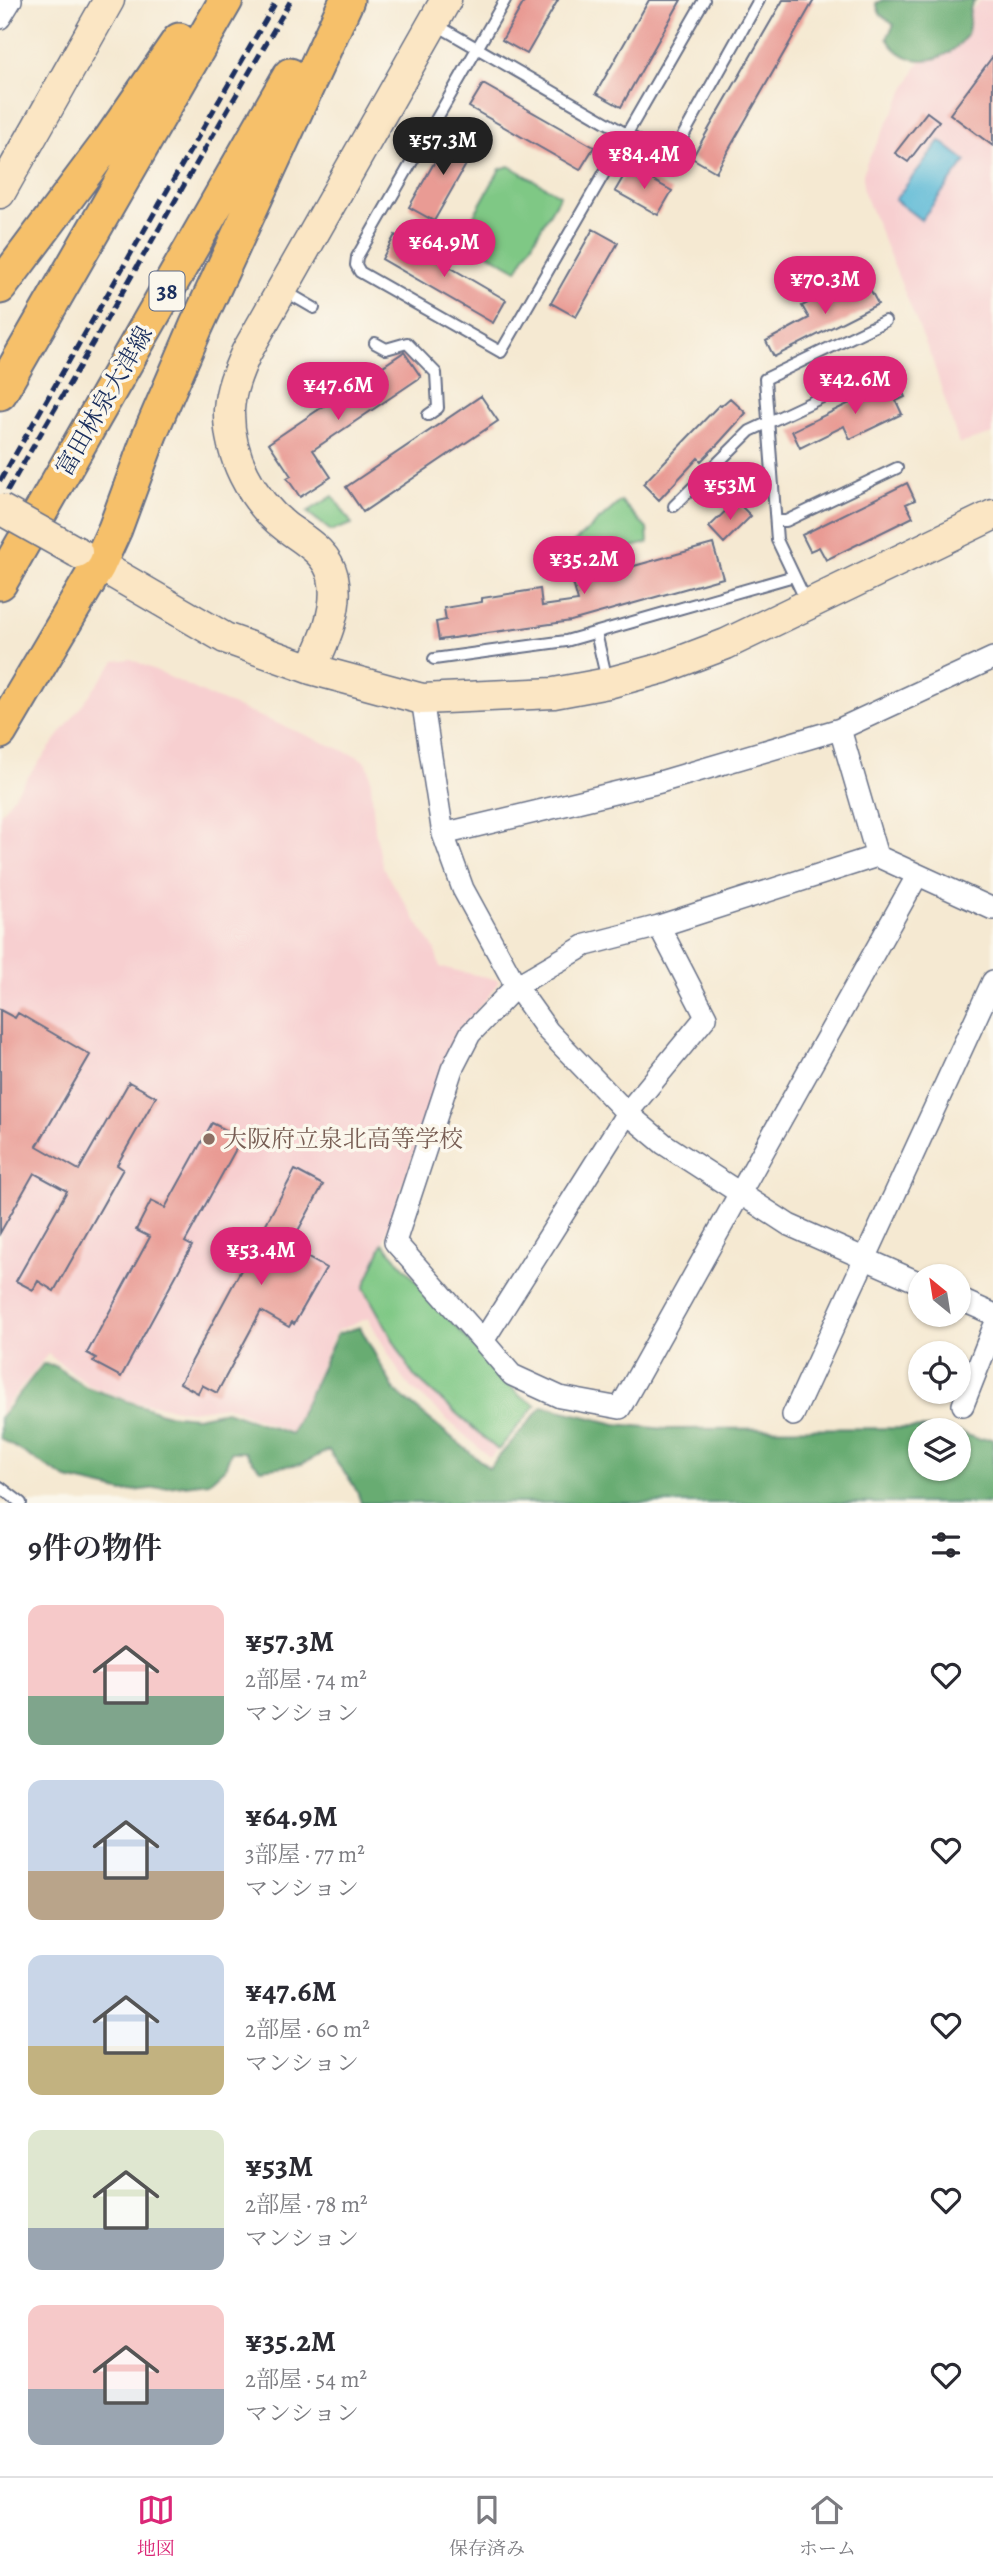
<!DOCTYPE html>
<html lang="ja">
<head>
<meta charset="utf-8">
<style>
  :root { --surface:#fff; --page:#f7f7f7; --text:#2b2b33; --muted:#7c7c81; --line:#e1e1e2; --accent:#db2777 }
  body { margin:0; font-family:Alegreya,"Noto Serif JP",serif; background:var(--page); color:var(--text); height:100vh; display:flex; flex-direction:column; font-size:26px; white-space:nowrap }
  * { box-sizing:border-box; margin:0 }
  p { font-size:23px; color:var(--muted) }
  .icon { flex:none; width:38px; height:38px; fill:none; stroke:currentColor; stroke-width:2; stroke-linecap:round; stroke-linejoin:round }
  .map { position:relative; height:1503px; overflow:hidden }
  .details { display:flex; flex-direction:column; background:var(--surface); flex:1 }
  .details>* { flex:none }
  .needle { width:46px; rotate:330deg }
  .buttons { position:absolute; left:908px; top:1264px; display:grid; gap:14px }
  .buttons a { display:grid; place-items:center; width:63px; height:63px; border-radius:50%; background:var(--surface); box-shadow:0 2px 5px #0004; font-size:35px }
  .price { position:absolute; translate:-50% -60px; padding:0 16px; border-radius:24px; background:var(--accent); color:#fff; font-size:23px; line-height:46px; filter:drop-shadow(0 2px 4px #0008) }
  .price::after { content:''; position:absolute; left:50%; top:42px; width:21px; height:16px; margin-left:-10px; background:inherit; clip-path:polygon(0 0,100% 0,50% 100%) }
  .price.current { background:#222; color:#fff }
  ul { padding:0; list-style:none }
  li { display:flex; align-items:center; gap:21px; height:175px; padding:0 28px }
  li span { display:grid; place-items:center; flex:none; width:196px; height:140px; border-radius:14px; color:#555 }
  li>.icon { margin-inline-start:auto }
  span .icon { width:84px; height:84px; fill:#fffc; stroke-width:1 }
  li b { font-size:30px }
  h2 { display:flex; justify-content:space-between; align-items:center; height:84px; padding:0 28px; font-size:30px }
  .tab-bar { display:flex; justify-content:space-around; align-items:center; height:98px; border-top:2px solid var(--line); background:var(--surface); font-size:19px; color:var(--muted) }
  .tab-bar a { display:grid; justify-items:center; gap:4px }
  .tab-bar .current { color:var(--accent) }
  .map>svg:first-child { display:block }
  .built { fill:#f7cfd0 }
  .green { fill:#7fc885; stroke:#4d7c72; stroke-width:2 }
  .forest { fill:#67ac72; stroke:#416e68; stroke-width:2 }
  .water { fill:#57b7d5; stroke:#39739a; stroke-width:2 }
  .building { fill:#e99b94 }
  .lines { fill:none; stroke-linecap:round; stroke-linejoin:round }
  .lane-casing { stroke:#677087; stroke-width:14 }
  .street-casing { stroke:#677087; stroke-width:24 }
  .secondary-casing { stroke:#677087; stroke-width:33 }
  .primary-casing { stroke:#677087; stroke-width:37 }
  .lane { stroke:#fff; stroke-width:10 }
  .street { stroke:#fff; stroke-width:21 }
  .secondary { stroke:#fbe6c4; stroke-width:30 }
  .primary { stroke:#f6c06b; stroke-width:33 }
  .rail { stroke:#1b2f5e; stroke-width:5; stroke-dasharray:10 5; stroke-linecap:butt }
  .secondary-bridge-casing { stroke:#677087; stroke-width:33; stroke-linecap:butt }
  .secondary-bridge { stroke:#fbe6c4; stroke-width:30 }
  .education-dot { fill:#8d6e63; stroke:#fbf7ec; stroke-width:2.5 }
  .labels { text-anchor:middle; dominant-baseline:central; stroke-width:7; stroke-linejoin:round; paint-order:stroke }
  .shield { fill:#fbf7ec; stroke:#5e6b89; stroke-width:2 }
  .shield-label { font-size:23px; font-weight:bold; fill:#1b2f5e }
  .street-label { font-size:24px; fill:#1b2f5e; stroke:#fbf7ec }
  .education-label { font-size:24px; fill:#785e54; stroke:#fbf7ec; text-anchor:start }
</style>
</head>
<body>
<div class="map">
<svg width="993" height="1503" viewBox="0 0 993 1503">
  <rect width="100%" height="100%" fill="#fbf7ec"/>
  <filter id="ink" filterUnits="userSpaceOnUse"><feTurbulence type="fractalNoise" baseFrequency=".0143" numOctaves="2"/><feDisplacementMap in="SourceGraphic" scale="14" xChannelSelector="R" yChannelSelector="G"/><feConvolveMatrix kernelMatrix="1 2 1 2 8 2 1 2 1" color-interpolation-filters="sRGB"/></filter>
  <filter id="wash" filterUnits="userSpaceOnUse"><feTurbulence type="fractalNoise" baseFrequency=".00686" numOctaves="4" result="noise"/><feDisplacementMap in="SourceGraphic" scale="28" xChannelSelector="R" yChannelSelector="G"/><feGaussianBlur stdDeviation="1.57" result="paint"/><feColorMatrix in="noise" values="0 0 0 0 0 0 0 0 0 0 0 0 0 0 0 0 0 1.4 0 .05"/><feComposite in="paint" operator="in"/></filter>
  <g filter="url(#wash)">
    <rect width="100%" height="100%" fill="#f5e9d2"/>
    <path class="built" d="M981 0H993V434L959 444 933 362 863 190V174L867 162 919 63Z
      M131 659 212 697 357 756 367 763 370 773 375 830 383 868 435 950 440 967 499 980 494 990 454 1036 383 1243 498 1374 520 1396 536 1405 490 1458 404 1381 368 1318 336 1331 291 1432 227 1406 190 1411 136 1402 88 1385 48 1354 0 1413V814L115 661Z"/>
    <path class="green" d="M509 166 560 195 517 270 466 241 464 233 500 169Z
      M333 496 352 524 331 531 307 512Z
      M621 501 647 529 648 543 555 567 554 560Z
      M383 1243 498 1374 520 1396 536 1405 498 1450 413 1375 364 1288Z"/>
    <path class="forest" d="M883 0H975C965 10 973 25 966 36 947 65 905 70 887 38L894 25 880 14 876 3Z
      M360 1327 395 1391 489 1468 543 1406 616 1424 665 1429 947 1428 951 1430H920V1468H959V1432L978 1439 993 1438V1503H361C355 1479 339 1471 329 1450L302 1464 260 1469 245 1452H231L225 1468 209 1482 124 1492 67 1479 0 1438V1418L43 1364 53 1365 86 1387 165 1414 196 1417 226 1411 291 1434 337 1334Z"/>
    <path class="water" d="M940 141 966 161 921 220 895 200Z"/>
    <g id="blocks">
      <path class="building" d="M525 0H558L527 54 502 40Z
        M649 0H681L621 107 596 93Z
        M783 0H814L716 172 692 158Z
        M993 56V146L950 114Z
        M483 84 594 147 580 170 469 107Z
        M927 112 939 121 908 162 895 153Z
        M451 133 476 147 434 221 409 207Z
        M629 167 672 191 658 215 615 191Z
        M593 229 618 243 576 317 551 303Z
        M395 235 506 300 493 323 382 259Z
        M854 279 861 292 869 287 878 304 774 357 766 341 809 318 802 306Z
        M404 352 421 377 313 450 331 477 300 497 287 478 291 476 269 443Z
        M897 380 905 397 896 401 902 414 850 439 844 426 800 448 792 431Z
        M481 396 498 421 363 512 346 487Z
        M730 398 746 413 718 444 701 461 698 458 659 500 643 484 719 405 721 406Z
        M907 483 915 500 906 504 913 517 826 560 819 547 810 551 802 535Z
        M736 501 751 516 724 543 709 527Z
        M713 544 723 578 571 621 439 640 436 622 446 620 444 608 482 602V598L540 589 542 606 578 601 573 583Z
        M0 1010 15 1018 18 1013 90 1055 37 1146 79 1170 129 1082 156 1097 117 1165 123 1169 54 1291 38 1281 33 1290 16 1281 67 1191 34 1173 0 1233Z
        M212 1123 242 1138 185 1242 192 1246 121 1377 93 1362 96 1358 87 1353 150 1237 136 1230 151 1201 165 1208Z
        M295 1170 323 1185 289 1247 326 1268 294 1324 292 1322 289 1327 261 1311 217 1393 202 1385 198 1393 180 1383Z"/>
    </g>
  </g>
  <g filter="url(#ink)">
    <use href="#blocks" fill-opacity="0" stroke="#677087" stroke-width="2"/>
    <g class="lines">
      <g class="lane-casing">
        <path id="lane" d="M505 0 357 257 356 265 360 272 501 352 704 0
          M435 24 670 159 759 0
          M283 290 314 308
          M375 343 386 349 407 343 436 373 438 408 428 415
          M674 506 750 431 880 370
          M776 521H786L897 468
          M807 603 777 540 765 379 885 321
          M596 633 607 680
          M434 659 566 641 794 576
          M0 1487 21 1503"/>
      </g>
      <g class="street-casing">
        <path id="street" d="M0 18 11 0
          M422 699 443 834 463 889 516 986 548 1031 627 1113 664 1144 789 1225 920 1283
          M840 729 877 856 993 909
          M443 834 660 782 840 729 993 658
          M659 926 706 1017 627 1113 483 1341 512 1375 560 1397 620 1408 917 876
          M959 1299 993 1314
          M483 1341 395 1242 452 1069 470 1034 516 986 586 945 659 926 877 856
          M963 1405 993 1329
          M793 1415 993 981"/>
      </g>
      <g class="secondary-casing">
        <path id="secondary" d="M0 193 109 0
          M77 552 225 638 311 669 422 699 554 693 608 683 663 668 726 644 993 515
          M311 669C324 642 340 608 333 577 327 552 305 541 286 527 251 500 228 454 229 410 230 390 238 371 246 353L446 0"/>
      </g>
      <g class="primary-casing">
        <path id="primary" d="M0 287 110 140 179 40
          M0 393 226 0
          M0 583 290 75
          M0 732 98 566 115 529 150 434 196 327 347 0"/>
      </g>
      <use href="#lane" class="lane"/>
      <use href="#street" class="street"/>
      <use href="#secondary" class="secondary"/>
      <use href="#primary" class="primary"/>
      <path class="rail" d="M0 481 277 0
        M0 504 291 0"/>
      <g class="secondary-bridge-casing">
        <path id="secondary-bridge" d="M0 509 77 552"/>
      </g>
      <use href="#secondary-bridge" class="secondary-bridge"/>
    </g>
  </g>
  <circle class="education-dot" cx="209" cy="1139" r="7"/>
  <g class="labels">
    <rect class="shield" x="149.5" y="271.5" width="35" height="39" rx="5"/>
    <g class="shield-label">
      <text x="167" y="291">38</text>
    </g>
    <g class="street-label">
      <text transform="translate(104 401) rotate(-60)">富田林泉大津線</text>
    </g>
    <g class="education-label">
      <text x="223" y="1139">大阪府立泉北高等学校</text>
    </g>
  </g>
</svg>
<div class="buttons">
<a><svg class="needle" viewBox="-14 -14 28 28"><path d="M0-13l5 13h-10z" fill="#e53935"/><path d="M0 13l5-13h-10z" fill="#7c7c81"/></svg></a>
<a><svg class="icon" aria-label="locate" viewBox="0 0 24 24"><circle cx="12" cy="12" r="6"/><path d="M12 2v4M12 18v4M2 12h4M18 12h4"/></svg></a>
<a><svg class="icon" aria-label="layers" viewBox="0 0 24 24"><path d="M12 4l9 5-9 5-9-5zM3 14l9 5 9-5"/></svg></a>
</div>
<b class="price current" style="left:443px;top:177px">¥57.3M</b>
<b class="price" style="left:644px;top:191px">¥84.4M</b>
<b class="price" style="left:444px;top:279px">¥64.9M</b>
<b class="price" style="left:825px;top:316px">¥70.3M</b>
<b class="price" style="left:855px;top:416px">¥42.6M</b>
<b class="price" style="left:338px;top:422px">¥47.6M</b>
<b class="price" style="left:730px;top:522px">¥53M</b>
<b class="price" style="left:584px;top:596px">¥35.2M</b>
<b class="price" style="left:261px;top:1287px">¥53.4M</b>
</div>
<section class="details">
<h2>9件の物件<svg class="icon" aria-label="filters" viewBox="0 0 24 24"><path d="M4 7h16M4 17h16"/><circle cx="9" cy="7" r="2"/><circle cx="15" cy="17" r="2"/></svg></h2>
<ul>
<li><span style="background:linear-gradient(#f6c9c9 65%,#7fa58c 0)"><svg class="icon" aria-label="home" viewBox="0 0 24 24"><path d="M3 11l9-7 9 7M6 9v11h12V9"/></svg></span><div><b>¥57.3M</b><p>2部屋 · 74 m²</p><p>マンション</p></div><svg class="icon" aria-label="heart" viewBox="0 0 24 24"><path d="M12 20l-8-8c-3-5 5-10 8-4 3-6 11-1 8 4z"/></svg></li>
<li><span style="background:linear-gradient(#c9d6e8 65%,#b9a48a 0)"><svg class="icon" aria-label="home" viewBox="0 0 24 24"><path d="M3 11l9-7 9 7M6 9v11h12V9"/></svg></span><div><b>¥64.9M</b><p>3部屋 · 77 m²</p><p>マンション</p></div><svg class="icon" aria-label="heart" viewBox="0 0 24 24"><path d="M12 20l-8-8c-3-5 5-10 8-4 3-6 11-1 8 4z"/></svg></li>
<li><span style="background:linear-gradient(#c9d6e8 65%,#c2b280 0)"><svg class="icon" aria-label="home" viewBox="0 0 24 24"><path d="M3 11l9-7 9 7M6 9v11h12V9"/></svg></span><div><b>¥47.6M</b><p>2部屋 · 60 m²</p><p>マンション</p></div><svg class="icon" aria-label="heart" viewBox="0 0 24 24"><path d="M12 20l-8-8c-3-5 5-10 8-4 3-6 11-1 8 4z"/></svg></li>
<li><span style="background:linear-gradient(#dfe7d0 70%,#9aa5b1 0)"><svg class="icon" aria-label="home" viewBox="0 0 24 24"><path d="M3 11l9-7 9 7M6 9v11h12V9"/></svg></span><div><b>¥53M</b><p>2部屋 · 78 m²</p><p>マンション</p></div><svg class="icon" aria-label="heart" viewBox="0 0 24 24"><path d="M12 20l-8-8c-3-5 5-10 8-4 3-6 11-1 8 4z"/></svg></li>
<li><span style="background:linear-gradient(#f6c9c9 60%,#9aa5b1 0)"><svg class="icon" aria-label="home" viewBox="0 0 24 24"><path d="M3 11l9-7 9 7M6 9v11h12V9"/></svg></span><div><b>¥35.2M</b><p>2部屋 · 54 m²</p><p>マンション</p></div><svg class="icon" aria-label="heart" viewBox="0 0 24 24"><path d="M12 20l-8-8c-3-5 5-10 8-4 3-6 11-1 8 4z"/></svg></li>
</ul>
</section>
<nav class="tab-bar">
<a class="current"><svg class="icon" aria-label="map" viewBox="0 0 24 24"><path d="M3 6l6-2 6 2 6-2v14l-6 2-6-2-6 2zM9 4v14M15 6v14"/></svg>地図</a>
<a><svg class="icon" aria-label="saved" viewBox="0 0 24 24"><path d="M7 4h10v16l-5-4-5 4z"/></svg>保存済み</a>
<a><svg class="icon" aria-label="home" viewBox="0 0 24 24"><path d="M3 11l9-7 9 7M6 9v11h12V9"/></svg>ホーム</a>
</nav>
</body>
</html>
